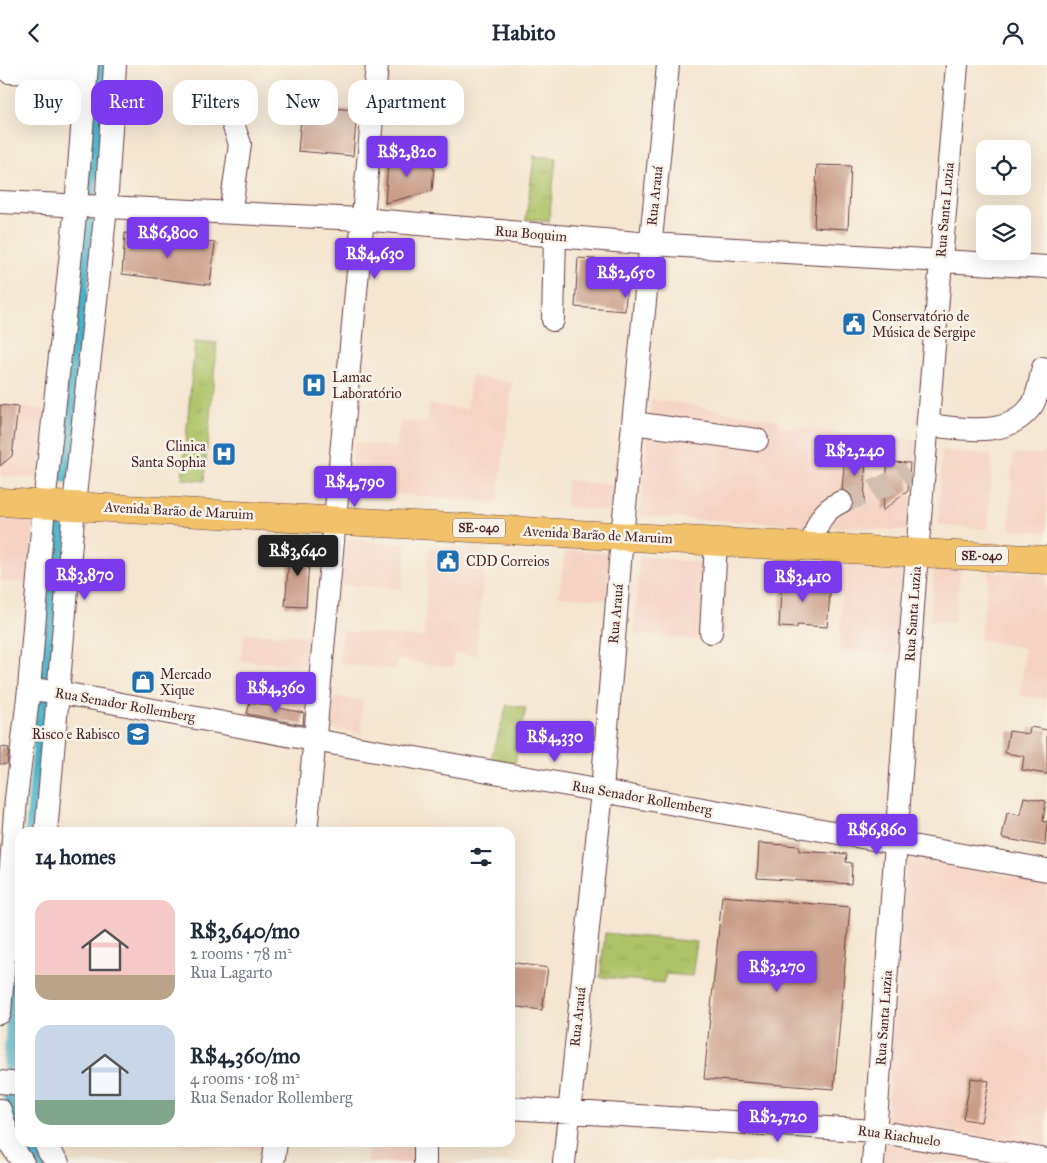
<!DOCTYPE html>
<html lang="en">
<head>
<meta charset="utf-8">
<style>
  :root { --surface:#fff; --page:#f2f2f3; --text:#1f2937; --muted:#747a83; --accent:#7c3aed }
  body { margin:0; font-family:"IM FELL Great Primer",serif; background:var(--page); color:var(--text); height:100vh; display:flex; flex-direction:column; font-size:19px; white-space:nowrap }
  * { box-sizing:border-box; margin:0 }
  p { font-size:16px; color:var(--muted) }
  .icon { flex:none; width:28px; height:28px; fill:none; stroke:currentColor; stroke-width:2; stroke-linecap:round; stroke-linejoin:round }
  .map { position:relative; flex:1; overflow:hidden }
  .drawer { position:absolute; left:15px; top:762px; width:500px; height:320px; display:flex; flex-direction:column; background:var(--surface); border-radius:15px; box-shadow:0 5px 20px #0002 }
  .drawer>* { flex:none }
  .hud { position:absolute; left:15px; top:15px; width:500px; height:45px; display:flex; gap:10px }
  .controls { position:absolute; left:976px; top:75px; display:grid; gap:10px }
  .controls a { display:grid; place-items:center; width:55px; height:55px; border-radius:10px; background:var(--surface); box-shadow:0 5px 20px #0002; font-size:25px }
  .price { position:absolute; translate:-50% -42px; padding:0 11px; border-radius:5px; background:var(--accent); color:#fff; font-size:16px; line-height:32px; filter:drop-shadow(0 1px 2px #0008) }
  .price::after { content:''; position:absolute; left:50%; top:30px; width:15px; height:11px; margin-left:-8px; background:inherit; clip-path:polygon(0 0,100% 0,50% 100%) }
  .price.current { background:#222; color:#fff }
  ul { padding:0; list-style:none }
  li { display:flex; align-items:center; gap:15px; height:125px; padding:0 20px }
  li span { display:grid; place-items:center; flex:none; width:140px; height:100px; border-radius:15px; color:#555 }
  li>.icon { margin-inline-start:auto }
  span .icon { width:60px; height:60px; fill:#fffc; stroke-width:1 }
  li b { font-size:21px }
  h2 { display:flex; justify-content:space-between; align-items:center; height:60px; padding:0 20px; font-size:21px }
  .chip { padding:0 18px; border-radius:15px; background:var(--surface); box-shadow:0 5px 20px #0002; font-size:18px; line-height:45px }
  .chip.current { background:var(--accent); color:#fff }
  header { display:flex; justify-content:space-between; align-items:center; height:65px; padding:0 20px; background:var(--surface); font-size:22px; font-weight:800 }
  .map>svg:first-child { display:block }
  .built { fill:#f5d2c2 }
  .grass { fill:url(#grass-tufts); stroke:#7c714a }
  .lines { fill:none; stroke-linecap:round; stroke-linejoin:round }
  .canal { stroke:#4ab2c9; stroke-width:16 }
  .building { fill:#c99d88 }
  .minor-tunnel { stroke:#d2beaf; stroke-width:22; stroke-dasharray:22 11; stroke-linecap:butt }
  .minor-casing { stroke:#643d44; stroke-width:24 }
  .major-casing { stroke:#643d44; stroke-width:29 }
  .minor { stroke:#fff; stroke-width:22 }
  .major { stroke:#f2c26a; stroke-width:28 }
  .labels { text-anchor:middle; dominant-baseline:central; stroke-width:5; stroke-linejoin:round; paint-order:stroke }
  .shield { fill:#f7f3e8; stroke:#7e5f64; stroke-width:1 }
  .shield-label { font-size:12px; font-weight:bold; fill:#4a1f2b }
  .street-label { font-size:14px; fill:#4a1f2b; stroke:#f7f3e8 }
  .poi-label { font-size:14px; fill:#4a1f2b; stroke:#f7f3e8; text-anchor:start }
</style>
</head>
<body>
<header><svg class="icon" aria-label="back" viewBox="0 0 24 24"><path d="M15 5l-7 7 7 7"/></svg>Habito<svg class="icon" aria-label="person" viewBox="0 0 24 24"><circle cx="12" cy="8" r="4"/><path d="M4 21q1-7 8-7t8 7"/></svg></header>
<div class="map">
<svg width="1047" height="1098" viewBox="0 0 1047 1098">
  <defs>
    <pattern id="grass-tufts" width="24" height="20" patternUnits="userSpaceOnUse" patternTransform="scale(1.25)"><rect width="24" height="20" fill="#aec368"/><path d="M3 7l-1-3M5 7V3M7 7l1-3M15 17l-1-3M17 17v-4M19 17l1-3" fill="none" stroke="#97a75a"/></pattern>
  </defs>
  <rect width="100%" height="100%" fill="#f7f3e8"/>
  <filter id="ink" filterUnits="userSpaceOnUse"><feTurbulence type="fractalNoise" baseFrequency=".02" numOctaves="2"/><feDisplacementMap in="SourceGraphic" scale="10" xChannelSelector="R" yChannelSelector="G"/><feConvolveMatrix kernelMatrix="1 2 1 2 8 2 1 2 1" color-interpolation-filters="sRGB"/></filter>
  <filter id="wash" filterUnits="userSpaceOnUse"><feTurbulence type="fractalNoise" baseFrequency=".0096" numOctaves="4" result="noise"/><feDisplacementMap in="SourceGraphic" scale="20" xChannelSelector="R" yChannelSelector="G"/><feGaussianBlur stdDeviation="1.12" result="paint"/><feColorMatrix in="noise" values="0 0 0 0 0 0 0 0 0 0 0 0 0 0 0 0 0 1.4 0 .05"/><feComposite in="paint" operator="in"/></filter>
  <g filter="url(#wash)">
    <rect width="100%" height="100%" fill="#f4e6d0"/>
    <path class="built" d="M471 311 513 318 497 438 352 425 353 377 396 382 400 356 427 358 429 339 467 345Z
      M651 334 779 355V361L917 375 907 466 640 451Z
      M0 340 47 345 38 413 0 411Z
      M942 385 992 390 988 464 938 460Z
      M1047 386V468L1009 464 1013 388 1037 389Z
      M567 415 620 421 619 447 565 442Z
      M0 454 34 456 29 517 0 516Z
      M346 474 407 480 402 524 342 520Z
      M486 480 476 591 454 588V602L397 595 396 605 339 598 343 566 424 573 429 483Z
      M565 483 611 489 607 534 559 531Z
      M640 491 727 501 723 577 634 569Z
      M844 497 902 503 896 588 839 585Z
      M934 502 961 504 954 557 930 556Z
      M989 506 1047 509V634L1021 631 1024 583 980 575Z
      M245 568 313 571 308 601 240 596Z
      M251 617 308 622 305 648 250 637Z
      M335 632 363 635 361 669 332 664Z
      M907 793 1047 818V1081L886 1056Z
      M179 1078H264L263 1085 179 1080Z
      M368 1078H431V1095L461 1098H367Z
      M884 1078 1007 1098H883Z"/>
    <path class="grass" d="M534 91 556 93 549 157 526 154Z
      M195 276 217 278 204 416 182 414Z
      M507 640 526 643 515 698 491 693Z
      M605 868 697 877 692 911 666 909 663 918 600 912Z"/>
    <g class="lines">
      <path class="canal" d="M65 411 99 0
        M33 768 60 468
        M13 1064C8 1007 14 952 20 895
        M23 1078 39 1098"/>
    </g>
    <g id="blocks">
      <path class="building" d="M302 41 357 45 353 91 298 86Z
        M389 86 434 103 432 126 385 138Z
        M817 100 851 101 848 164 814 162Z
        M125 168 215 178 210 220 122 209Z
        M578 193 628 196 625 246 575 242Z
        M0 340 18 342 12 391 0 401Z
        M845 389 866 392 864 439 854 438 852 431 842 424Z
        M888 397 910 398 908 426 882 446Z
        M290 481 310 482 306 542 285 541Z
        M782 508 800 509V517L831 519 827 562 797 560V563L779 562Z
        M250 637 304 648 303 660 247 649Z
        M1030 662 1047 665V709L1022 705 1024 691 1005 688 1009 666 1029 669Z
        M0 682 9 683 7 699H0Z
        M1024 732 1046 736 1043 756 1047 757 1045 781 1002 773 1007 748 1020 750Z
        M759 778 799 781V786L847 789 846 797 852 798 851 819 757 813Z
        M722 831 850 842 834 1024 704 1014Z
        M510 897 548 903 542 945 510 941Z
        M971 1013 989 1016 981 1057 963 1054Z"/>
    </g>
  </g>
  <g filter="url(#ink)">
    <use href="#blocks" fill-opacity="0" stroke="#643d44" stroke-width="1"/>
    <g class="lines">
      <path class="minor-tunnel" d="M841 437C865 430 889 421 909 406"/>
      <g class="minor-casing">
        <path id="minor" d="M3 0 9 7 86 10
          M222 28 240 79 231 143 233 148
          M0 137 361 154 650 179 1047 202
          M553 255 555 171
          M633 358 757 375
          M928 360C960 363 1006 374 1030 343 1038 334 1040 314 1043 303
          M811 481C817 461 820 446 841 437
          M711 567 716 477
          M29 624 57 627 314 675 1047 805
          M46 768 75 431 106 143 115 0
          M306 768 377 0
          M0 948 16 734 29 624 44 440 76 141 87 0
          M0 1017 20 1019
          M510 1043 875 1066 1047 1095
          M0 1045 11 1080 23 1098
          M45 1078 49 1087 58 1098
          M273 1098 276 1078
          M425 1098V1078
          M564 1098 602 726 622 472 668 0
          M873 1098 915 514 957 0"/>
      </g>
      <g class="major-casing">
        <path id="major" d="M0 437 1047 495"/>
      </g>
      <use href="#minor" class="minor"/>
      <use href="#major" class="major"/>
    </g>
  </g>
  <defs>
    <g id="civic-square" transform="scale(1.25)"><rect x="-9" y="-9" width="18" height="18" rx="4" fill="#1f6fb2" stroke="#f7f3e8"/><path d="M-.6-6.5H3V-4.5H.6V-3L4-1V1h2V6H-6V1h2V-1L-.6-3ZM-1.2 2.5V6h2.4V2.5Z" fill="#fff"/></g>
    <g id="hospital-square" transform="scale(1.25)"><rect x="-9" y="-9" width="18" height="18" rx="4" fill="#1f6fb2" stroke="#f7f3e8"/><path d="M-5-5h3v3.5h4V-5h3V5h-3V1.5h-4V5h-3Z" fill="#fff"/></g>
    <g id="shop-square" transform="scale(1.25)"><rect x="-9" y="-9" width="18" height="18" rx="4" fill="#1f6fb2" stroke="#f7f3e8"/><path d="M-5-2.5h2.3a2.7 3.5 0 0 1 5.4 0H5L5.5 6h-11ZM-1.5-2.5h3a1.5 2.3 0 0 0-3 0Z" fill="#fff"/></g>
    <g id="school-square" transform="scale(1.25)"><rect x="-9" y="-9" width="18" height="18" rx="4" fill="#1f6fb2" stroke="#f7f3e8"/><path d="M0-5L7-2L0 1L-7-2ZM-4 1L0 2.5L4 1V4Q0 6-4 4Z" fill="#fff"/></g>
  </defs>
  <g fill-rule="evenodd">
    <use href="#civic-square" x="854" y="259"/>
    <use href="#hospital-square" x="314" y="320"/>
    <use href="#hospital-square" x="224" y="389"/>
    <use href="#civic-square" x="448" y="496"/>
    <use href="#shop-square" x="143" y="617"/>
    <use href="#school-square" x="138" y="669"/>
  </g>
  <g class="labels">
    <g class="shield">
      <rect x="453" y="453.5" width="52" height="19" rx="4"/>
      <rect x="956" y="481.5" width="52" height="19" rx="4"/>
    </g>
    <g class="shield-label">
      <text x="479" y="463">SE-040</text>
      <text x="982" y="491">SE-040</text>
    </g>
    <g class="street-label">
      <text transform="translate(655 131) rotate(-84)">Rua Arauá</text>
      <text transform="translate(945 145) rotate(-85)">Rua Santa Luzia</text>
      <text transform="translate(531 169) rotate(5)">Rua Boquim</text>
      <text transform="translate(179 446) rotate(3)">Avenida Barão de Maruim</text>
      <text transform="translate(598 470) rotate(3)">Avenida Barão de Maruim</text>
      <text transform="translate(616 549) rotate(-85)">Rua Arauá</text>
      <text transform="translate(913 549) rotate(-86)">Rua Santa Luzia</text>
      <text transform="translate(125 640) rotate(10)">Rua Senador Rollemberg</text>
      <text transform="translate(642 733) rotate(10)">Rua Senador Rollemberg</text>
      <text transform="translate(578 952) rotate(-84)">Rua Arauá</text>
      <text transform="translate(884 953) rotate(-86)">Rua Santa Luzia</text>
      <text transform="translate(899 1071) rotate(8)">Rua Riachuelo</text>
    </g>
    <g class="poi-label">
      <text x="872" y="251">Conservatório de<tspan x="872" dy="16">Música de Sergipe</tspan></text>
      <text x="332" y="312">Lamac<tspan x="332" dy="16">Laboratório</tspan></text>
      <text x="206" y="381" text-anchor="end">Clinica<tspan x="206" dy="16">Santa Sophia</tspan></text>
      <text x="466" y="496">CDD Correios</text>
      <text x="160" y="609">Mercado<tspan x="160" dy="16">Xique</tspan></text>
      <text x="120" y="669" text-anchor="end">Risco e Rabisco</text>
    </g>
  </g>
</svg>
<div class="controls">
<a><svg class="icon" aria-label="locate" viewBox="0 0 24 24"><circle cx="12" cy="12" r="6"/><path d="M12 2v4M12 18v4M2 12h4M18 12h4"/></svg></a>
<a><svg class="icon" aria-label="layers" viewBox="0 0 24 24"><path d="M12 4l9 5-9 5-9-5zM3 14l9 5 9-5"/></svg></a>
</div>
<b class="price" style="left:407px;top:113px">R$2,820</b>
<b class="price" style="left:168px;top:194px">R$6,800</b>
<b class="price" style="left:375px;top:215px">R$4,630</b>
<b class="price" style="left:626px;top:234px">R$2,650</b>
<b class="price" style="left:855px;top:412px">R$2,240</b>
<b class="price" style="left:355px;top:443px">R$4,790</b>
<b class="price current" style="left:298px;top:512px">R$3,640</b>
<b class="price" style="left:85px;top:536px">R$3,870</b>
<b class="price" style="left:803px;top:538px">R$3,410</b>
<b class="price" style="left:276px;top:649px">R$4,360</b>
<b class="price" style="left:555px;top:698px">R$4,330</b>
<b class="price" style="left:877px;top:791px">R$6,860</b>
<b class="price" style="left:777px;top:928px">R$3,270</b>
<b class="price" style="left:778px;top:1078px">R$2,720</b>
<div class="hud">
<a class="chip">Buy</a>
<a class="chip current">Rent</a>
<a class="chip">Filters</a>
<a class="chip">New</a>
<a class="chip">Apartment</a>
</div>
<section class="drawer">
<h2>14 homes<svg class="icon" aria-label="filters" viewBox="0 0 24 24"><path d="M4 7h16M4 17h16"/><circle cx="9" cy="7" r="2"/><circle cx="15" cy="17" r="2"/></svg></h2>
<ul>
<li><span style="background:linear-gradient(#f6c9c9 75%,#b9a48a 0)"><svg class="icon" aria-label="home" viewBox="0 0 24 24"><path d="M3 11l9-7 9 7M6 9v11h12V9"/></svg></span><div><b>R$3,640/mo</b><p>2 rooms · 78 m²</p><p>Rua Lagarto</p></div></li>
<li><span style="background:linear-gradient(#c9d6e8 75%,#7fa58c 0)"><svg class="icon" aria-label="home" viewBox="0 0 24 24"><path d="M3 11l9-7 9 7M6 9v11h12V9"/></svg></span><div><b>R$4,360/mo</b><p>4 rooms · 108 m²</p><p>Rua Senador Rollemberg</p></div></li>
</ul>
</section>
</div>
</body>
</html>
